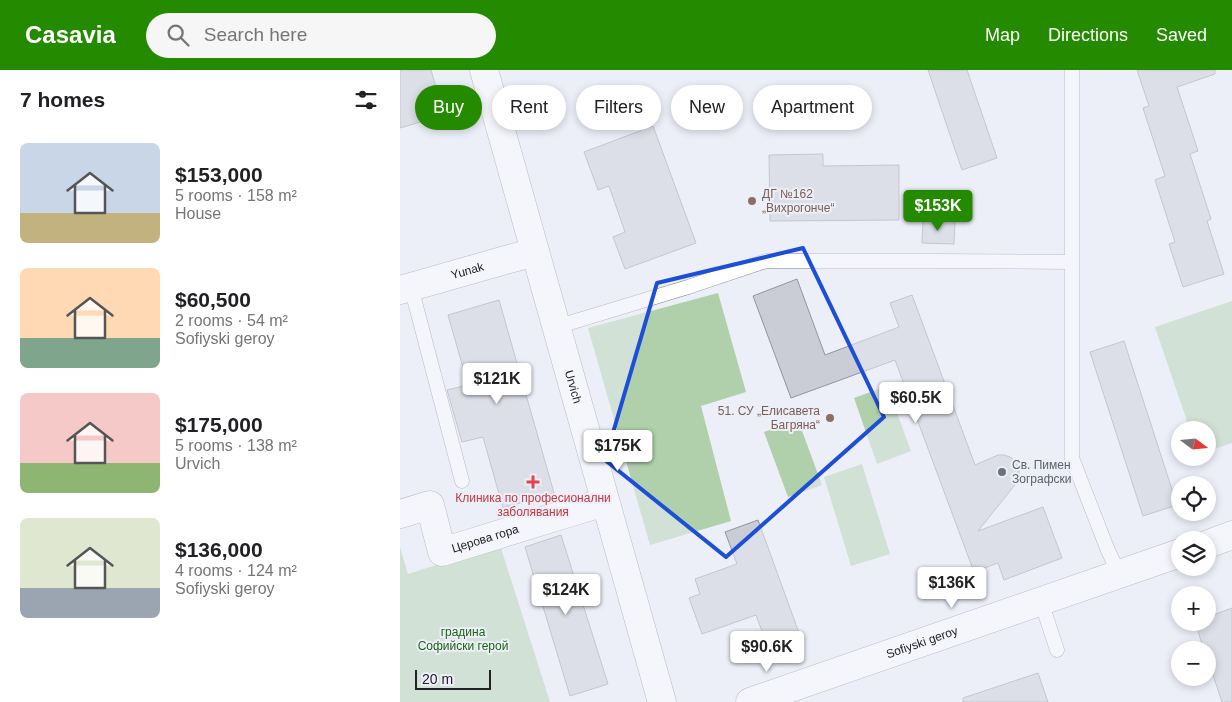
<!DOCTYPE html>
<html lang="en">
<head>
<meta charset="utf-8">
<style>
  :root { --surface:#fff; --page:#f6f6f6; --text:#202124; --muted:#757577; --accent:#248a00 }
  body { margin:0; font-family:Helvetica,sans-serif; background:var(--page); color:var(--text); height:100vh; display:flex; flex-direction:column; font-size:19px; white-space:nowrap }
  * { box-sizing:border-box; margin:0 }
  p { font-size:16px; color:var(--muted) }
  .icon { flex:none; width:28px; height:28px; fill:none; stroke:currentColor; stroke-width:2; stroke-linecap:round; stroke-linejoin:round }
  .map { position:relative; flex:1; overflow:hidden }
  .side { display:flex; flex-direction:column; background:var(--surface); width:400px }
  .side>* { flex:none }
  .top-card { position:absolute; left:15px; top:15px; width:475px; height:45px; display:flex; gap:10px }
  .needle { width:32px; rotate:106deg }
  .controls { position:absolute; left:771px; top:351px; display:grid; gap:10px }
  .controls a { display:grid; place-items:center; width:45px; height:45px; border-radius:50%; background:var(--surface); box-shadow:0 2px 8px #0003; font-size:25px }
  .scale { position:absolute; left:15px; bottom:12px; width:76px; box-sizing:border-box; padding-left:5px; border:2px solid #222226; border-top:0; font-size:14px; line-height:18px; white-space:nowrap; color:#222226; -webkit-text-stroke:4px #eceef8; paint-order:stroke }
  .price { position:absolute; translate:-50% -42px; padding:0 11px; border-radius:5px; background:#fff; color:#222; font-size:16px; line-height:32px; filter:drop-shadow(0 1px 2px #0008) }
  .price::after { content:''; position:absolute; left:50%; top:30px; width:15px; height:11px; margin-left:-8px; background:inherit; clip-path:polygon(0 0,100% 0,50% 100%) }
  .price.current { background:var(--accent); color:#fff }
  ul { padding:0; list-style:none }
  li { display:flex; align-items:center; gap:15px; height:125px; padding:0 20px }
  li span { display:grid; place-items:center; flex:none; width:140px; height:100px; border-radius:8px; color:#555 }
  li>.icon { margin-inline-start:auto }
  span .icon { width:60px; height:60px; fill:#fffc; stroke-width:1 }
  li b { font-size:21px }
  h2 { display:flex; justify-content:space-between; align-items:center; height:60px; padding:0 20px; font-size:21px }
  .tag { padding:0 18px; border-radius:22px; background:var(--surface); box-shadow:0 2px 8px #0003; font-size:18px; line-height:45px }
  .tag.current { background:var(--accent); color:#fff }
  header { display:flex; align-items:center; gap:30px; box-sizing:border-box; height:70px; padding:0 25px; background:var(--accent); color:#fff }
  header strong { font-size:24px }
  nav { display:flex; gap:28px; margin-inline-start:auto; font-size:18px }
  .search { width:350px; height:45px; background:var(--page); display:flex; align-items:center; gap:12px; box-sizing:border-box; padding:0 18px; border-radius:28px; color:var(--muted); font-size:19px }
  main { display:flex; flex:1; min-height:0 }
  .map>svg:first-child { display:block }
  .green { fill:#afd0aa }
  .building { fill:#caccd6; stroke:#93949e }
  .lines { fill:none; stroke-linecap:round; stroke-linejoin:round }
  .lane-casing { stroke:#7d7f88; stroke-width:15 }
  .street-casing { stroke:#7d7f88; stroke-width:29 }
  .lane { stroke:#fff; stroke-width:14 }
  .street { stroke:#fff; stroke-width:28 }
  .marked { fill:none; stroke:#1d4ed8; stroke-width:4; stroke-linejoin:round }
  .education-dot { fill:#8d6e63; stroke:#eceef8; stroke-width:2 }
  .worship-dot { fill:#6b7280; stroke:#eceef8; stroke-width:2 }
  .health-dot { fill:#e0444e; stroke:#eceef8; stroke-width:2 }
  .labels { text-anchor:middle; dominant-baseline:central; stroke-width:4; stroke-linejoin:round; paint-order:stroke }
  .education-label { font-size:12px; fill:#785e54; stroke:#eceef8; text-anchor:start }
  .street-label { font-size:12px; fill:#222226; stroke:#eceef8 }
  .worship-label { font-size:12px; fill:#5b616d; stroke:#eceef8; text-anchor:start }
  .health-label { font-size:12px; fill:#be3a42; stroke:#eceef8 }
  .park-label { font-size:12px; fill:#1e6315; stroke:#eceef8 }
</style>
</head>
<body>
<header>
<strong>Casavia</strong>
<div class="search"><svg class="icon" aria-label="search" viewBox="0 0 24 24"><circle cx="10" cy="10" r="6"/><path d="M15 15l6 6"/></svg>Search here</div>
<nav><a>Map</a><a>Directions</a><a>Saved</a></nav>
</header>
<main>
<section class="side">
<h2>7 homes<svg class="icon" aria-label="filters" viewBox="0 0 24 24"><path d="M4 7h16M4 17h16"/><circle cx="9" cy="7" r="2"/><circle cx="15" cy="17" r="2"/></svg></h2>
<ul>
<li><span style="background:linear-gradient(#c9d6e8 70%,#c2b280 0)"><svg class="icon" aria-label="home" viewBox="0 0 24 24"><path d="M3 11l9-7 9 7M6 9v11h12V9"/></svg></span><div><b>$153,000</b><p>5 rooms · 158 m²</p><p>House</p></div></li>
<li><span style="background:linear-gradient(#ffd9b3 70%,#7fa58c 0)"><svg class="icon" aria-label="home" viewBox="0 0 24 24"><path d="M3 11l9-7 9 7M6 9v11h12V9"/></svg></span><div><b>$60,500</b><p>2 rooms · 54 m²</p><p>Sofiyski geroy</p></div></li>
<li><span style="background:linear-gradient(#f6c9c9 70%,#8fb573 0)"><svg class="icon" aria-label="home" viewBox="0 0 24 24"><path d="M3 11l9-7 9 7M6 9v11h12V9"/></svg></span><div><b>$175,000</b><p>5 rooms · 138 m²</p><p>Urvich</p></div></li>
<li><span style="background:linear-gradient(#dfe7d0 70%,#9aa5b1 0)"><svg class="icon" aria-label="home" viewBox="0 0 24 24"><path d="M3 11l9-7 9 7M6 9v11h12V9"/></svg></span><div><b>$136,000</b><p>4 rooms · 124 m²</p><p>Sofiyski geroy</p></div></li>
</ul>
</section>
<div class="map">
<svg width="832" height="632" viewBox="0 0 832 632">
  <rect width="100%" height="100%" fill="#eceef8"/>
  <path class="green" d="M318 223 346 322 301 336 331 451 250 475 188 258Z
    M832 231V373L808 381V360H790L755 257Z
    M487 316 511 381 477 394 454 328Z
    M398 350 422 415 388 427 364 362Z
    M462 394 490 484 451 496 424 407Z
    M100 475 150 632H0V477L8 504Z"/>
  <path class="building" d="M0 0H31L44 45 0 58Z
    M528 0H567L597 88 562 100Z
    M737 0H815V4L777 17 798 81 790 84 811 149 807 151 824 204 783 217 769 174 775 172 755 110 765 106 743 38 749 36Z
    M253 56 296 173 225 199 213 167 225 162 209 116 198 120 184 82Z
    M423 84V96L499 95V150L370 151 369 85Z
    M523 150 555 151 554 174 522 173Z
    M397 209 425 285 499 257 490 233 512 225 575 395 598 385H604L610 387 614 390 619 400V406L618 411 578 461 643 437 662 488 604 510 598 493 574 502 495 290 391 328 353 226Z
    M99 230 154 423 103 438 83 367 62 372 47 320 68 315 48 245Z
    M724 271 777 435 743 446 690 282Z
    M358 450 399 563 367 575 356 545 302 564 289 528 300 524 295 509 337 494 325 462Z
    M161 465 208 614 170 626 125 477Z
    M832 538V632H822L808 590V580H804L795 552H808V547Z
    M638 603 648 632H563V628Z"/>
  <g class="lines">
    <g class="lane-casing">
      <path id="lane" d="M672 0V388L707 478 719 504
        M11 217 62 411
        M156 257 288 217 366 191H534L671 192
        M641 531 657 580"/>
    </g>
    <g class="street-casing">
      <g id="street">
        <path id="s1" d="M84 0 262 632"/>
        <path id="s2" d="M0 220 109 189 135 182"/>
        <path id="s3" d="M0 444 30 435 42 482 178 440 205 432"/>
        <path d="M808 474 832 465"/>
        <path id="s4" d="M350 632 780 483"/>
      </g>
    </g>
    <use href="#lane" class="lane"/>
    <use href="#street" class="street"/>
  </g>
  <path d="M0 0H832V632H0ZM403 178 484 347 326 487 205 390 257 213Z" fill="#eceef8" fill-opacity=".55" fill-rule="evenodd"/>
  <path class="marked" d="M403 178 484 347 326 487 205 390 257 213Z"/>
  <g class="education-dot">
    <circle cx="352" cy="131" r="5"/>
    <circle cx="430" cy="348" r="5"/>
  </g>
  <circle class="worship-dot" cx="602" cy="402" r="5"/>
  <path class="health-dot" d="M130.5 404.5h5v5h5v5h-5v5h-5v-5h-5v-5h5z"/>
  <g class="labels">
    <g class="education-label">
      <text x="362" y="124">ДГ №162<tspan x="362" dy="14">„Вихрогонче“</tspan></text>
      <text x="420" y="341" text-anchor="end">51. СУ „Елисавета<tspan x="420" dy="14">Багряна“</tspan></text>
    </g>
    <g class="street-label">
      <text stroke="none"><textPath href="#s2" startOffset="70">Yunak</textPath></text>
      <text stroke="none"><textPath href="#s1" startOffset="329">Urvich</textPath></text>
      <text stroke="none"><textPath href="#s3" startOffset="125">Церова гора</textPath></text>
      <text stroke="none"><textPath href="#s4" startOffset="182">Sofiyski geroy</textPath></text>
    </g>
    <g class="worship-label">
      <text x="612" y="395">Св. Пимен<tspan x="612" dy="14">Зографски</tspan></text>
    </g>
    <g class="health-label">
      <text x="133" y="428">Клиника по професионални<tspan x="133" dy="14">заболявания</tspan></text>
    </g>
    <g class="park-label">
      <text x="63" y="562">градина<tspan x="63" dy="14">Софийски герой</tspan></text>
    </g>
  </g>
</svg>
<div class="controls">
<a><svg class="needle" viewBox="-14 -14 28 28"><path d="M0-13l5 13h-10z" fill="#e53935"/><path d="M0 13l5-13h-10z" fill="#757577"/></svg></a>
<a><svg class="icon" aria-label="locate" viewBox="0 0 24 24"><circle cx="12" cy="12" r="6"/><path d="M12 2v4M12 18v4M2 12h4M18 12h4"/></svg></a>
<a><svg class="icon" aria-label="layers" viewBox="0 0 24 24"><path d="M12 4l9 5-9 5-9-5zM3 14l9 5 9-5"/></svg></a>
<a>+</a>
<a>−</a>
</div>
<div class="scale">20 m</div>
<b class="price current" style="left:538px;top:162px">$153K</b>
<b class="price" style="left:97px;top:335px">$121K</b>
<b class="price" style="left:516px;top:354px">$60.5K</b>
<b class="price" style="left:218px;top:402px">$175K</b>
<b class="price" style="left:552px;top:539px">$136K</b>
<b class="price" style="left:166px;top:546px">$124K</b>
<b class="price" style="left:367px;top:603px">$90.6K</b>
<div class="top-card">
<a class="tag current">Buy</a>
<a class="tag">Rent</a>
<a class="tag">Filters</a>
<a class="tag">New</a>
<a class="tag">Apartment</a>
</div>
</div>
</main>
</body>
</html>
